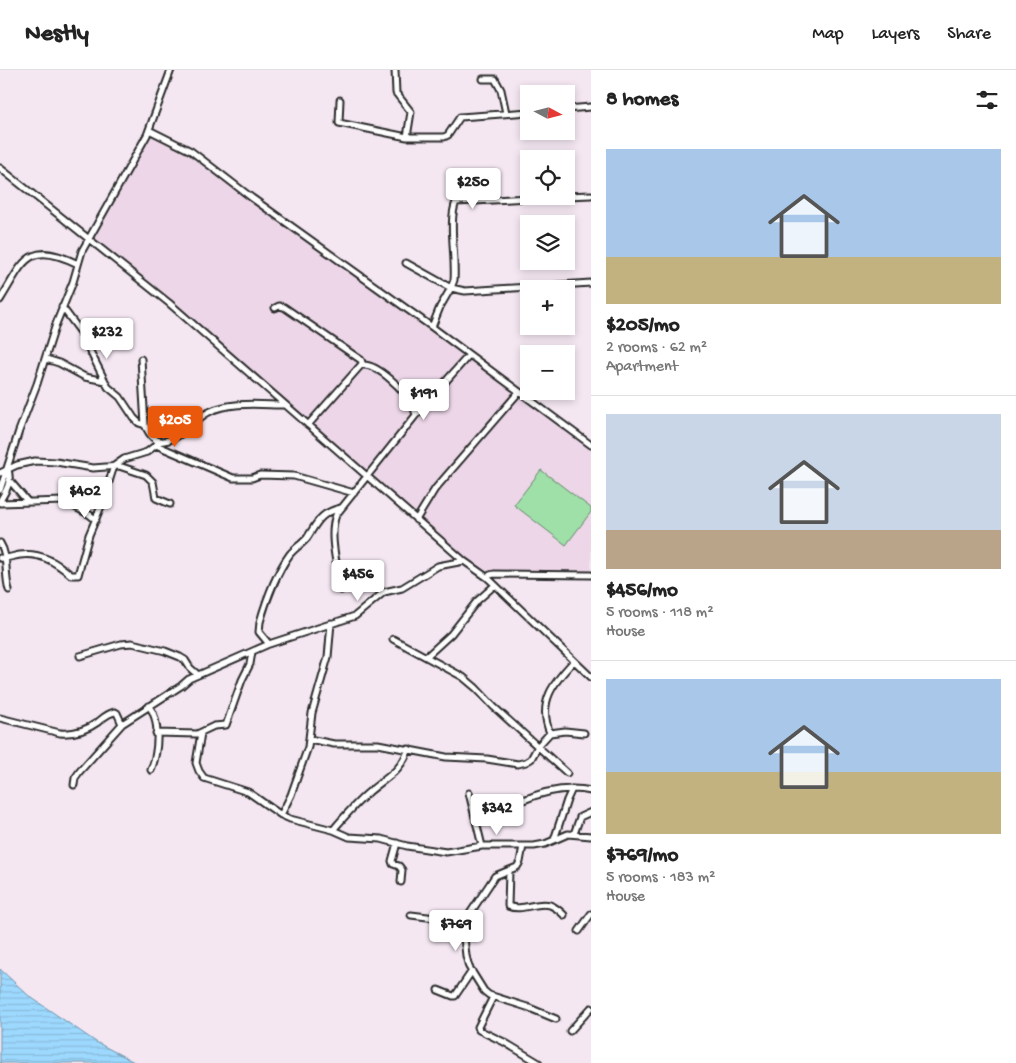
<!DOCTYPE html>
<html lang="en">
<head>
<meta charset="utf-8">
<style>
  :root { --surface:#fff; --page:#f2f2f2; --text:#222; --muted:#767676; --line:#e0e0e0; --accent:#ea580c }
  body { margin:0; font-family:"Gochi Hand",sans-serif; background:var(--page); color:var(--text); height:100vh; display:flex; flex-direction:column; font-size:19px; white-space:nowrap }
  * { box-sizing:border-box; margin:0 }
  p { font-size:16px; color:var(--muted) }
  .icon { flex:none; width:28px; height:28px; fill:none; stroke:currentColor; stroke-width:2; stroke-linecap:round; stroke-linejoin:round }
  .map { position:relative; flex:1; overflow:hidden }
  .side { display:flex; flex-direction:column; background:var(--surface); width:425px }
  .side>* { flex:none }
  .needle { width:32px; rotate:97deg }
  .fabs { position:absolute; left:520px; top:15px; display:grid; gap:10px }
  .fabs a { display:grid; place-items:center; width:55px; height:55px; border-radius:0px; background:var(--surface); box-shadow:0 2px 8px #0003; font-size:25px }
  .price { position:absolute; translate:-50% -42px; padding:0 11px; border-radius:5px; background:#fff; color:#222; font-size:16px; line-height:32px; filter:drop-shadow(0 1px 2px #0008) }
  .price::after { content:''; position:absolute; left:50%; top:30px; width:15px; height:11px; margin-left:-8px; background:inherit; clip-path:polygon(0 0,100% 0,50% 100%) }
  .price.active { background:var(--accent); color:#fff }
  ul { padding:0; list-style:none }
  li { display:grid; align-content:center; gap:10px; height:265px; padding:0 15px }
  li+li { border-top:1px solid var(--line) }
  li span { display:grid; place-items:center; height:155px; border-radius:0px; color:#555 }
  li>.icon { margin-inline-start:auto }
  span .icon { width:90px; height:90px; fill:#fffc; stroke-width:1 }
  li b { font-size:21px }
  h2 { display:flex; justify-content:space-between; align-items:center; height:60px; padding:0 15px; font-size:21px }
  header { display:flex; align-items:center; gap:30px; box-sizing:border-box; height:70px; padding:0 25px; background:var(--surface); border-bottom:1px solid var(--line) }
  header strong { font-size:24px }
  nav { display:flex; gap:28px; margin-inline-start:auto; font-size:18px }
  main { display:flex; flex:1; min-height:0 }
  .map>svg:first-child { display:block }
  .built { fill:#ecd6e8 }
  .garden { fill:#9fdfa8; stroke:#65856a }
  .water { fill:url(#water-rules); stroke:#6f93aa }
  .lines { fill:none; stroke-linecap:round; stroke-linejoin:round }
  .street-casing { stroke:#2b2b2b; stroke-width:9 }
  .street { stroke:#fff; stroke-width:5 }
</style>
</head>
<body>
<header>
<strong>Nestly</strong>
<nav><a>Map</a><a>Layers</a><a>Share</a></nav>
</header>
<main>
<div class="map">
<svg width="591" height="993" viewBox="0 0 591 993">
  <defs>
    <pattern id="water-rules" width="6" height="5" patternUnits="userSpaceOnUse" patternTransform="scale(1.25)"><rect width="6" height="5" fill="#9dd9fe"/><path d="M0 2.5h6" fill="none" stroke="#87bada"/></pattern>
  </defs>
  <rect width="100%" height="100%" fill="#f4e7f2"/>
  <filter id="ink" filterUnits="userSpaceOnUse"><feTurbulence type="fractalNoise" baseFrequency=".02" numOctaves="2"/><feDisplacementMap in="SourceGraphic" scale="10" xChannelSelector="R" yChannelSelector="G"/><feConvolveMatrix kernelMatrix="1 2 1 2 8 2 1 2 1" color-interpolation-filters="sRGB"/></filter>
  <g filter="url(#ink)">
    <path class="built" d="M151 59 192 83 591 376V507L492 504 474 501 296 343 91 170Z"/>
    <path class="garden" d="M541 400 591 438V442L566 475 514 435Z"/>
    <path class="water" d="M0 899 29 926 96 972 136 993H0Z"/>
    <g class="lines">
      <g class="street-casing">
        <path id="street" d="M395 0 396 23 411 42 407 67
          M483 9H495L501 20 506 43
          M340 30 339 53 407 67H444L448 65 460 47 529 42
          M566 39 591 37
          M149 60 191 81 252 128 432 257 591 375
          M0 98 169 233 464 491 488 508 591 607
          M566 126 591 125
          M406 193 451 218 465 221 591 213
          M0 230C24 192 27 169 78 194
          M62 237 80 261 108 317 120 327 134 348 139 353 145 355
          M275 238 279 236 284 237 361 290 363 295C378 294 405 321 412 334 414 337 415 342 416 345
          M432 257 440 237 451 218 454 210C456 189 448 150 456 132L564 126
          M46 289 59 293 85 307 105 311
          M141 289 145 355C148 362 154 373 164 371 182 369 193 350 209 342 231 331 261 335 285 335
          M308 355 362 294
          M156 375 233 408H252L260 405 294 406 354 423
          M0 403 17 395 35 391 56 392 93 398 119 396 146 405 153 412 156 428 170 434
          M10 411 27 431
          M0 420 19 361 37 314 56 254 73 212 82 181 147 65 171 0
          M0 431C6 421 12 412 8 400
          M0 433 64 431 90 445 96 450
          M416 450 435 419 519 322
          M0 473C9 487 4 504 9 520
          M0 488C7 489 13 486 20 485 41 482 57 493 71 505H78L89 465 102 434 114 396 124 389 147 382 161 371
          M488 508 490 505 494 504 591 505
          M341 520C338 498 328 466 336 445L416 345 469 285
          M393 569 463 607 476 618 494 637 567 703
          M269 574 259 562 260 552C266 531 277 502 290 484 295 478 302 474 307 468 318 451 320 443 341 438
          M80 586 121 574 132 573 165 581 180 587 185 590 190 598 198 605
          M427 586 451 564 477 531 495 515
          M149 636C161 651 158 683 151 700
          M0 648 60 663C74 664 87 660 98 652 103 648 108 643 115 642L117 643 122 654
          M156 663 197 664 214 656 226 655 242 610 250 594 252 582
          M201 663 196 693 199 701 204 708 248 722 281 745 290 749 333 760 349 767 381 769 407 776 446 782 482 776H534L545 774 568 764 591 766
          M550 663C537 632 554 612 574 591
          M309 669 334 674H378L446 687 487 689 518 694 526 692 531 689 538 676 550 663 565 661 584 663
          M74 715 75 708 80 701 122 654 181 616 189 609 269 574 355 546 384 522 402 518 438 496 464 491
          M469 723 482 776
          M521 731C542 722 568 716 591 721
          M281 745 291 725 308 677 312 643 328 587 331 553
          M333 760C344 747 356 733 369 722 387 706 399 704 409 679
          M574 764 580 747 591 742
          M554 770 567 730 572 719
          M397 773 392 791 393 794 399 796 402 800 401 812
          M523 776 520 792 517 797 495 806 469 845 463 858 466 886 469 897 484 921 489 925 527 937 556 949
          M509 801 508 836C522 842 536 831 550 835 555 837 560 841 564 845
          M411 845 444 849 463 858
          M579 861 591 844
          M438 920 453 926H455L472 901
          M493 927 478 957 479 960 504 972 539 993
          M570 961 591 938"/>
      </g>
      <use href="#street" class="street"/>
    </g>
  </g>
</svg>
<div class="fabs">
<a><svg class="needle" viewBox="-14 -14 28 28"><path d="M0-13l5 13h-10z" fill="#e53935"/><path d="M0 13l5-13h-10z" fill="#767676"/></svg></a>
<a><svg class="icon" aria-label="locate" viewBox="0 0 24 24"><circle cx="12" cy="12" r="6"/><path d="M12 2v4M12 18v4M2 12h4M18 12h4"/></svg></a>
<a><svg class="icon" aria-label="layers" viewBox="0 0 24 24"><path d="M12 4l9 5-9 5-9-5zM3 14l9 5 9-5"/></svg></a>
<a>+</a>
<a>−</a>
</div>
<b class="price" style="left:473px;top:140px">$250</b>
<b class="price" style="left:107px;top:290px">$232</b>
<b class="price" style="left:424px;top:351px">$191</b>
<b class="price active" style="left:175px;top:378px">$205</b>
<b class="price" style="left:85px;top:449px">$402</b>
<b class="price" style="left:358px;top:532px">$456</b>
<b class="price" style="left:497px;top:766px">$342</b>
<b class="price" style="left:456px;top:882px">$769</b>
</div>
<section class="side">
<h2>8 homes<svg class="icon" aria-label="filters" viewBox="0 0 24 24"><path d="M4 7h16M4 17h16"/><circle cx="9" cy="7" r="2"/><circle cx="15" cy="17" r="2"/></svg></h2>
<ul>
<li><span style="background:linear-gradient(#a9c7e8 70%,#c2b280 0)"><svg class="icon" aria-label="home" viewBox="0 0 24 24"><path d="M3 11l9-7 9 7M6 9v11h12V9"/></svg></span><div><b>$205/mo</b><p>2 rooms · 62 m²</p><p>Apartment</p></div></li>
<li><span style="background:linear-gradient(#c9d6e8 75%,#b9a48a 0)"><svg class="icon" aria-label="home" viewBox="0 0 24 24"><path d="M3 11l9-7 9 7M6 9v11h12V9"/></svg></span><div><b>$456/mo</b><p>5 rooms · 118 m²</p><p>House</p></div></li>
<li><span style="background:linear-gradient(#a9c7e8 60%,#c2b280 0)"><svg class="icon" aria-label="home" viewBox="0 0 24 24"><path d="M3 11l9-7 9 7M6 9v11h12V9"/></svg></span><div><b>$769/mo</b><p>5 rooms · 183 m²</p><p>House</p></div></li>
</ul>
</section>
</main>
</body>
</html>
